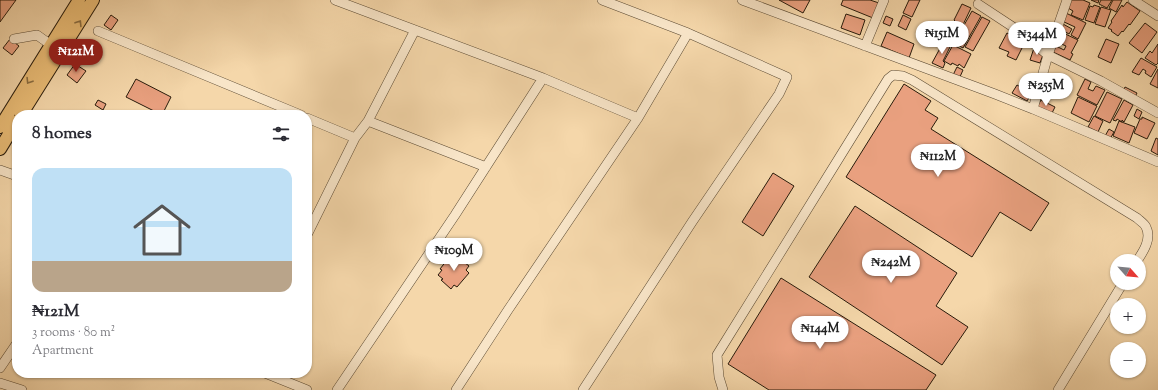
<!DOCTYPE html>
<html lang="en">
<head>
<meta charset="utf-8">
<style>
  :root { --surface:#fff; --page:#f2f2f3; --text:#2b2b33; --muted:#7c7c81; --line:#e1e1e2; --accent:#8f2418 }
  body { margin:0; font-family:"Sorts Mill Goudy",serif; background:var(--page); color:var(--text); height:100vh; display:flex; flex-direction:column; font-size:15px; white-space:nowrap }
  * { box-sizing:border-box; margin:0 }
  p { font-size:13px; color:var(--muted) }
  .icon { flex:none; width:22px; height:22px; fill:none; stroke:currentColor; stroke-width:2; stroke-linecap:round; stroke-linejoin:round }
  .map { position:relative; flex:1; overflow:hidden }
  .panel { position:absolute; left:12px; top:110px; width:300px; height:268px; display:flex; flex-direction:column; background:var(--surface); border-radius:16px; box-shadow:0 1px 3px #0004 }
  .panel>* { flex:none }
  .needle { width:26px; rotate:117deg }
  .tools { position:absolute; left:1110px; top:254px; display:grid; gap:8px }
  .tools a { display:grid; place-items:center; width:36px; height:36px; border-radius:50%; background:var(--surface); box-shadow:0 1px 3px #0004; font-size:20px }
  .price { position:absolute; translate:-50% -34px; padding:0 9px; border-radius:14px; background:#fff; color:#222; font-size:13px; line-height:26px; filter:drop-shadow(0 1px 2px #0008) }
  .price::after { content:''; position:absolute; left:50%; top:24px; width:12px; height:9px; margin-left:-6px; background:inherit; clip-path:polygon(0 0,100% 0,50% 100%) }
  .price.on { background:var(--accent); color:#fff }
  ul { padding:0; list-style:none }
  li { display:grid; align-content:center; gap:8px; height:212px; padding:0 20px }
  li+li { border-top:1px solid var(--line) }
  li span { display:grid; place-items:center; height:124px; border-radius:12px; color:#555 }
  li>.icon { margin-inline-start:auto }
  span .icon { width:72px; height:72px; fill:#fffc; stroke-width:1 }
  li b { font-size:17px }
  h2 { display:flex; justify-content:space-between; align-items:center; height:48px; padding:0 20px; font-size:17px }
  .map>svg:first-child { display:block }
  .building { fill:#e9a07f; stroke:#281b0b }
  .lines { fill:none; stroke-linecap:round; stroke-linejoin:round }
  .minor-casing { stroke:#5b4a33; stroke-width:10 }
  .major-casing { stroke:#281b0b; stroke-width:14 }
  .minor { stroke:#f8e5c8; stroke-width:9 }
  .major { stroke:#eabc75; stroke-width:12 }
  .oneway { stroke:#896c40 }
</style>
</head>
<body>
<div class="map">
<svg width="1158" height="390" viewBox="0 0 1158 390">
  <rect width="100%" height="100%" fill="#f5d7aa"/>
  <filter id="stains"><feTurbulence type="fractalNoise" baseFrequency=".005" numOctaves="4"/><feColorMatrix values="0 0 0 0 .2 0 0 0 0 .09 0 0 0 0 .02 0 0 0 .5 -.17"/></filter>
  <radialGradient id="worn" r=".72"><stop offset=".6" stop-color="#630" stop-opacity="0"/><stop offset="1" stop-color="#630" stop-opacity=".3"/></radialGradient>
  <path class="building" d="M0 0H16L0 22Z
    M779 0H810L803 13Z
    M843 0H870L879 3 873 18 841 5Z
    M909 0H920L912 17 903 13Z
    M1071 0H1083L1090 3 1083 20 1071 15 1073 11 1068 8Z
    M1091 0H1099L1098 3Z
    M1101 0H1112L1107 8 1099 4Z
    M1113 0H1122L1116 12 1109 8Z
    M1127 2 1140 11 1130 25 1129 24 1123 32 1122 31 1118 36 1111 31 1112 30 1108 28 1112 22 1111 21 1122 5 1123 7Z
    M962 4 971 8 959 33 951 29 955 21 954 20Z
    M1094 5 1100 7 1094 23 1085 20 1090 6 1093 7Z
    M1101 7 1111 10 1105 27 1095 24Z
    M972 11 981 16 963 48 954 43Z
    M1066 13 1086 23 1078 39 1071 35 1075 27 1062 21Z
    M846 14 865 20 860 35 841 28Z
    M111 15 118 20 111 30 104 25Z
    M903 15 911 19 906 30 898 26Z
    M886 16 893 19 890 26 883 23Z
    M982 17 990 21 973 51 965 47Z
    M1145 23 1157 32 1142 53 1129 43Z
    M1063 24 1072 29 1069 34 1060 29Z
    M1059 31 1078 40 1071 53 1073 54 1070 60 1053 52 1056 46 1064 50 1066 46 1057 42 1058 40 1055 39Z
    M887 32 914 44 909 58 881 46Z
    M1007 33 1025 42 1016 60 1007 56 1009 52 999 48Z
    M10 39 19 46 12 55 3 48Z
    M1106 39 1119 44 1111 63 1098 57Z
    M944 41 951 45 943 61 945 63 943 68 932 63Z
    M1158 44V63L1156 65 1145 58 1150 51 1152 53Z
    M953 45 971 54 964 68 959 64 958 66 952 63 951 65 944 61Z
    M1034 48 1044 52 1040 63 1030 60Z
    M1141 58 1157 67 1151 77 1145 73 1146 71 1143 69 1139 75 1132 72Z
    M75 64 86 71 77 83 67 75Z
    M957 67 963 70 959 79 953 75Z
    M1158 69V88L1150 84Z
    M136 79 171 97 162 115 126 97Z
    M1085 79 1091 82 1088 89 1093 91 1096 86 1105 90 1097 105 1077 95Z
    M904 84 931 101 925 110 938 118 931 129 1049 203 1031 231 1000 212 972 257 846 177Z
    M1017 85 1032 93 1027 101 1012 93Z
    M1125 87 1137 93 1135 97 1123 91Z
    M1107 92 1122 99 1110 123 1095 116Z
    M1078 97 1097 106 1089 122 1071 113Z
    M98 100 106 104 103 110 95 105Z
    M1041 100 1055 107 1051 115 1037 107Z
    M1124 100 1133 105 1124 122 1122 120V122L1117 119 1116 121 1113 120Z
    M1137 109 1142 112 1139 119 1134 116Z
    M1094 116 1103 121 1098 132 1088 127Z
    M1142 117 1155 123 1147 139 1134 133 1140 119H1142Z
    M1119 121 1135 127 1129 143 1113 136Z
    M1109 129 1114 132 1110 139 1105 136Z
    M1156 138 1158 139V155L1151 151Z
    M773 173 794 186 763 236 742 222Z
    M855 206 957 273 936 306 968 327 942 365 809 277Z
    M455 255 469 266 466 270 469 273 457 287 454 285 451 289 441 280 443 279 438 275 442 270 440 269 450 256 452 258Z
    M781 278 936 375 926 390H769L728 364Z"/>
  <g class="lines">
    <g class="minor-casing">
      <path id="minor" d="M335 0 543 78 638 118 508 310 456 390
        M742 0 995 94 1033 109 1158 162
        M1133 0 1158 16
        M978 4 1016 29 1048 55 1101 81 1158 113
        M98 31 301 115
        M14 39 37 35 51 45
        M865 46 884 0
        M1033 109 1048 55 1067 0
        M307 118 355 138
        M638 118 688 33
        M368 121 415 30
        M0 170 17 176
        M307 235 355 138 368 121 486 167
        M0 368 17 343
        M265 373 307 390
        M0 383 22 390
        M337 390 455 215 543 78
        M583 390 692 222 779 94 787 77 688 33 602 0
        M723 390 719 377 717 355 888 79 893 75 903 76 912 80 1137 218C1139 220 1145 224 1146 227 1152 239 1143 252 1137 261
        M1058 390 1123 283"/>
    </g>
    <g class="major-casing">
      <path id="major" d="M21 115 93 0
        M0 127 79 0
        M0 149 17 121"/>
    </g>
    <use href="#minor" class="minor"/>
    <use href="#major" class="major"/>
  </g>
  <defs><path id="oneway-chevron" d="M-2-3.5L2.5 0L-2 3.5" fill="none" stroke-width="1.6" stroke-linecap="round" stroke-linejoin="round"/></defs>
  <g class="oneway">
    <use href="#oneway-chevron" transform="translate(79 23) rotate(-58)"/>
    <use href="#oneway-chevron" transform="translate(29 81) rotate(122)"/>
  </g>
  <rect width="100%" height="100%" filter="url(#stains)"/>
  <rect width="100%" height="100%" fill="url(#worn)"/>
</svg>
<div class="tools">
<a><svg class="needle" viewBox="-14 -14 28 28"><path d="M0-13l5 13h-10z" fill="#e53935"/><path d="M0 13l5-13h-10z" fill="#7c7c81"/></svg></a>
<a>+</a>
<a>−</a>
</div>
<b class="price" style="left:942px;top:55px">₦151M</b>
<b class="price" style="left:1037px;top:56px">₦344M</b>
<b class="price on" style="left:76px;top:73px">₦121M</b>
<b class="price" style="left:1046px;top:107px">₦255M</b>
<b class="price" style="left:938px;top:178px">₦112M</b>
<b class="price" style="left:454px;top:272px">₦109M</b>
<b class="price" style="left:891px;top:284px">₦242M</b>
<b class="price" style="left:820px;top:350px">₦144M</b>
<section class="panel">
<h2>8 homes<svg class="icon" aria-label="filters" viewBox="0 0 24 24"><path d="M4 7h16M4 17h16"/><circle cx="9" cy="7" r="2"/><circle cx="15" cy="17" r="2"/></svg></h2>
<ul>
<li><span style="background:linear-gradient(#bfe0f5 75%,#b9a48a 0)"><svg class="icon" aria-label="home" viewBox="0 0 24 24"><path d="M3 11l9-7 9 7M6 9v11h12V9"/></svg></span><div><b>₦121M</b><p>3 rooms · 80 m²</p><p>Apartment</p></div></li>
</ul>
</section>
</div>
</body>
</html>
